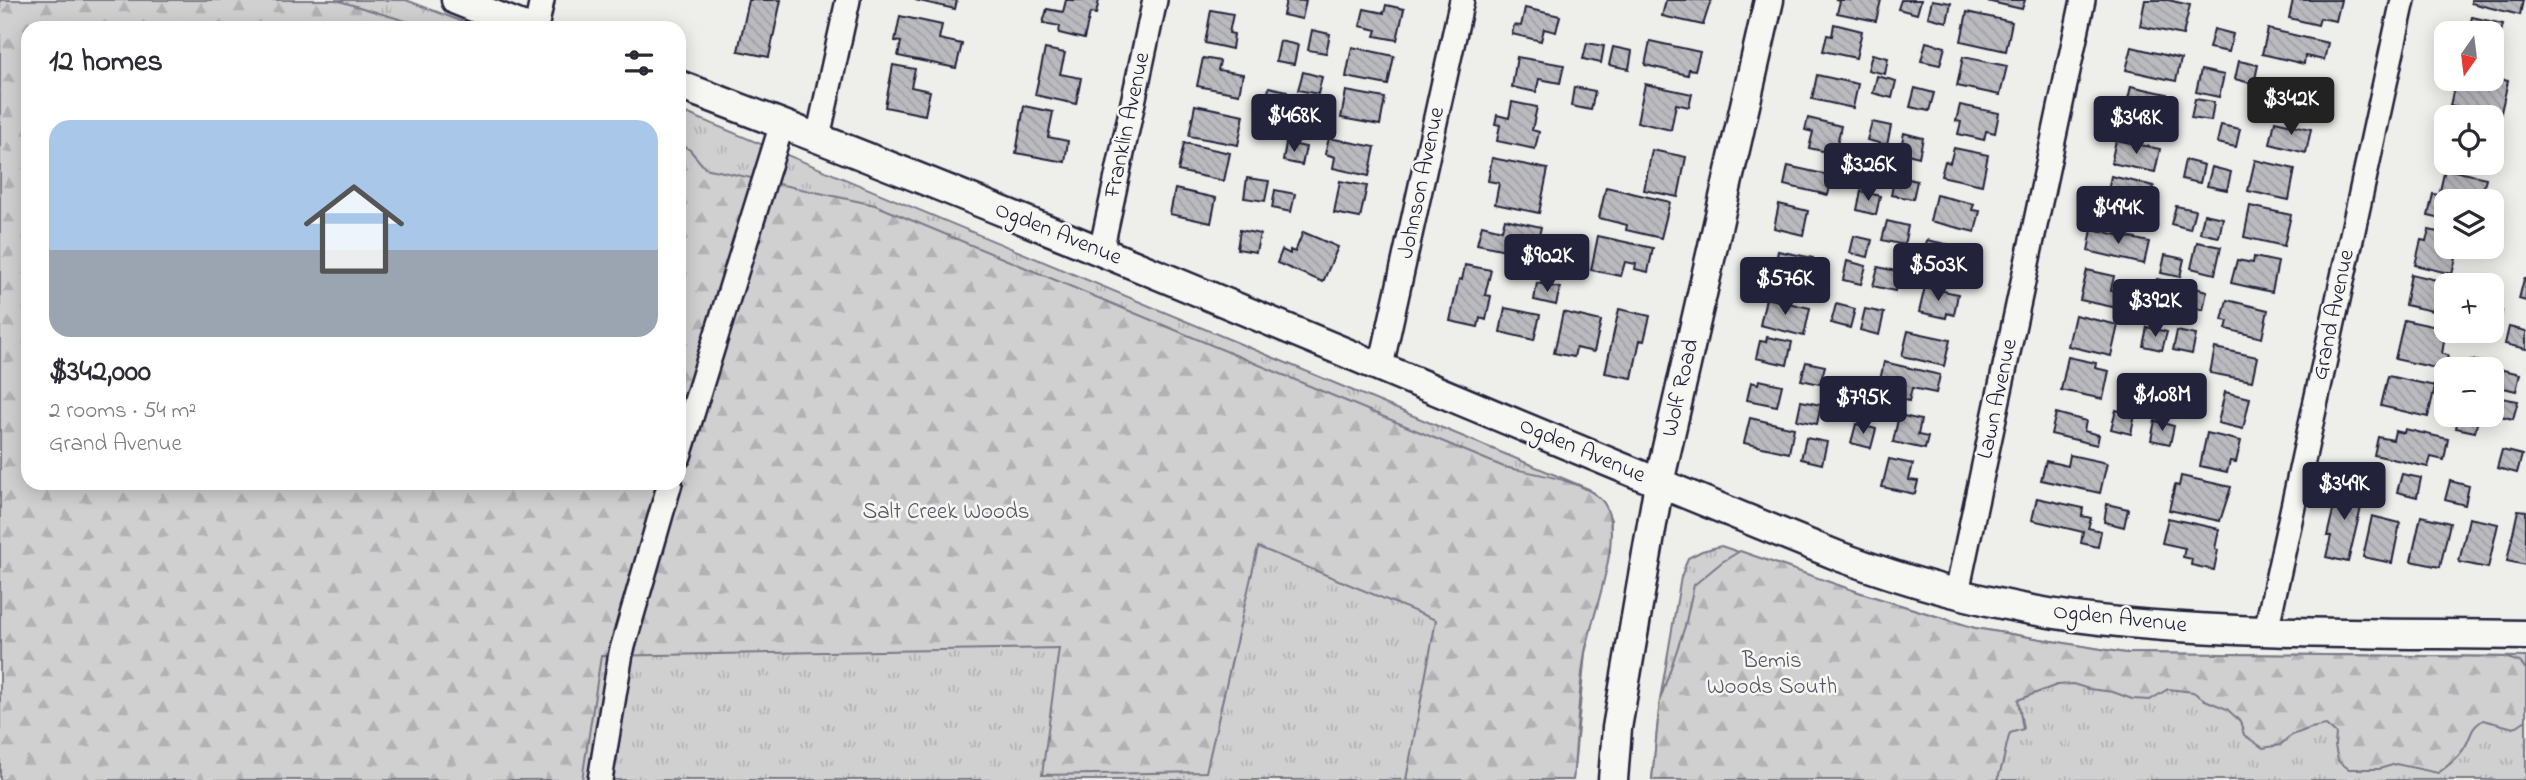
<!DOCTYPE html>
<html lang="en">
<head>
<meta charset="utf-8">
<style>
  :root { --surface:#fff; --page:#f2f2f3; --text:#2b2b33; --muted:#7c7c81; --accent:#22223b }
  body { margin:0; font-family:"Indie Flower",sans-serif; background:var(--page); color:var(--text); height:100vh; display:flex; flex-direction:column; font-size:26px; white-space:nowrap }
  * { box-sizing:border-box; margin:0 }
  p { font-size:23px; color:var(--muted) }
  .icon { flex:none; width:38px; height:38px; fill:none; stroke:currentColor; stroke-width:2; stroke-linecap:round; stroke-linejoin:round }
  .map { position:relative; flex:1; overflow:hidden }
  .panel { position:absolute; left:21px; top:21px; width:665px; height:469px; display:flex; flex-direction:column; background:var(--surface); border-radius:21px; box-shadow:0 4px 18px #0003 }
  .panel>* { flex:none }
  .needle { width:46px; rotate:194deg }
  .fabs { position:absolute; left:2434px; top:21px; display:grid; gap:14px }
  .fabs a { display:grid; place-items:center; width:70px; height:70px; border-radius:14px; background:var(--surface); box-shadow:0 4px 18px #0003; font-size:35px }
  .price { position:absolute; translate:-50% -60px; padding:0 16px; border-radius:7px; background:var(--accent); color:#fff; font-size:23px; line-height:46px; filter:drop-shadow(0 2px 4px #0008) }
  .price::after { content:''; position:absolute; left:50%; top:42px; width:21px; height:16px; margin-left:-10px; background:inherit; clip-path:polygon(0 0,100% 0,50% 100%) }
  .price.on { background:#222; color:#fff }
  ul { padding:0; list-style:none }
  li { display:grid; align-content:center; gap:14px; height:371px; padding:0 28px }
  li span { display:grid; place-items:center; height:217px; border-radius:21px; color:#555 }
  li>.icon { margin-inline-start:auto }
  span .icon { width:126px; height:126px; fill:#fffc; stroke-width:1 }
  li b { font-size:30px }
  h2 { display:flex; justify-content:space-between; align-items:center; height:84px; padding:0 28px; font-size:30px }
  .map>svg:first-child { display:block }
  .grass { fill:url(#grass-tufts); stroke:#797986; stroke-width:2 }
  .forest { fill:url(#forest-firs); stroke:#797986; stroke-width:2 }
  .building { fill:url(#building-back-hatch); stroke:#22223b; stroke-width:2 }
  .lines { fill:none; stroke-linecap:round; stroke-linejoin:round }
  .minor-casing { stroke:#22223b; stroke-width:28 }
  .major-casing { stroke:#22223b; stroke-width:33 }
  .minor { stroke:#f6f6f2; stroke-width:23 }
  .major { stroke:#f6f6f2; stroke-width:28 }
  .labels { text-anchor:middle; dominant-baseline:central; stroke-width:5; stroke-linejoin:round; paint-order:stroke }
  .street-label { font-size:23px; fill:#22223b; stroke:#f6f6f2 }
  .park-label { font-size:23px; fill:#565668; stroke:#f6f6f2 }
</style>
</head>
<body>
<div class="map">
<svg width="2526" height="780" viewBox="0 0 2526 780">
  <defs>
    <pattern id="grass-tufts" width="24" height="20" patternUnits="userSpaceOnUse" patternTransform="scale(1.75)"><rect width="24" height="20" fill="#d0d0d1"/><path d="M3 7l-1-3M5 7V3M7 7l1-3M15 17l-1-3M17 17v-4M19 17l1-3" fill="none" stroke="#b2b2b4"/></pattern>
    <pattern id="forest-firs" width="22" height="20" patternUnits="userSpaceOnUse" patternTransform="scale(1.75)"><rect width="22" height="20" fill="#d0d0d1"/><path d="M5 1l3.5 6h-7zM16 11l3.5 6h-7z" fill="#b2b2b4"/></pattern>
    <pattern id="building-back-hatch" width="6" height="6" patternUnits="userSpaceOnUse" patternTransform="scale(1.75)"><rect width="6" height="6" fill="#bbbbbf"/><path d="M-1 5l2 2M0 0l6 6M5-1l2 2" fill="none" stroke="#a0a0a5"/></pattern>
  </defs>
  <rect width="100%" height="100%" fill="#eeeeeb"/>
  <filter id="ink" filterUnits="userSpaceOnUse"><feTurbulence type="fractalNoise" baseFrequency=".0143" numOctaves="2"/><feDisplacementMap in="SourceGraphic" scale="14" xChannelSelector="R" yChannelSelector="G"/><feConvolveMatrix kernelMatrix="1 2 1 2 8 2 1 2 1" color-interpolation-filters="sRGB"/></filter>
  <g filter="url(#ink)">
    <path class="grass" d="M0 0H406L479 28H28V483H679V110L1589 489 1604 503 1611 520 1610 551 1585 653 1573 780H0Z
      M1721 546 1861 593 1975 628 2125 653 2526 657V780H1652L1660 700 1681 577 1688 558 1702 551Z"/>
    <path class="forest" d="M0 0H336L429 28H28V483H679V143L690 150 705 168 875 205 1504 467C1531 473 1586 480 1603 502 1626 532 1592 616 1585 652 1578 694 1577 738 1573 780H1406L1436 620 1258 547 1206 772 1042 775 1059 648 601 656 582 780H0Z
      M1740 551 1861 593 1975 628 2125 653 2504 657 2520 662 2526 669V720L2514 728 2483 720C2470 729 2473 731 2467 743 2460 757 2449 765 2438 773L2396 764 2379 769H2349L2338 761 2335 746 2336 734 2326 725 2311 728 2292 735 2280 745 2263 748 2244 735 2240 721 2227 709 2205 700 2193 692 2168 689 2150 700 2132 699 2113 692 2089 689 2073 684 2057 685 2018 700 2023 729 2010 733C2004 751 2005 762 1997 780H1652L1660 700 1685 626 1694 585 1722 562Z"/>
    <path class="building" d="M749 0H781L769 57 738 51Z
      M915 0H957L955 9Z
      M1066 0H1099L1096 14 1090 13 1084 39 1059 33 1060 26 1043 23 1047 9 1063 12Z
      M1286 0 1306 1 1302 19 1283 15Z
      M1666 0H1711L1703 25 1662 16Z
      M1835 0H1881L1876 21 1837 13 1840 1Z
      M1901 0H1921L1917 14 1898 9Z
      M1932 0 1951 3 1947 22 1928 17Z
      M1982 0H2025L2022 9Z
      M2145 0H2168L2190 5 2183 35 2140 26Z
      M2293 0H2341L2336 21 2320 18 2318 25 2289 18Z
      M2471 0H2523L2520 15 2471 3Z
      M1386 5 1404 9 1397 40 1375 36 1377 30 1360 26 1364 9 1384 13Z
      M1525 8 1560 16 1556 32 1544 29 1541 41 1512 34 1514 25 1521 26Z
      M1211 10 1233 14 1229 33 1234 34 1232 49 1205 43Z
      M1967 12 2012 22 2006 51 1961 41Z
      M900 16 942 25 939 39 962 44 956 68 898 56 901 42 895 41Z
      M2472 17 2503 24 2495 56 2492 55V33H2468Z
      M1834 24 1862 31 1856 58 1823 51 1827 35 1832 36Z
      M2214 29 2233 34 2229 52 2209 48Z
      M2268 29 2328 43 2324 60 2305 56 2304 64 2262 54Z
      M1312 30 1330 34 1326 53 1308 50Z
      M1280 41 1298 45 1294 64 1276 61Z
      M1650 41 1700 52 1695 70 1689 69 1688 75 1645 65Z
      M1926 42 1945 47 1940 65 1921 61Z
      M1587 43 1604 46 1601 63 1583 59Z
      M1352 47 1394 56 1388 85 1346 77Z
      M1613 47 1632 51 1629 69 1609 65Z
      M2132 47 2181 59 2176 81 2126 70Z
      M1045 49 1065 53 1060 74 1081 78 1076 104 1035 95Z
      M1872 54 1888 58 1885 74 1868 70Z
      M1517 57 1564 65 1560 83 1539 79 1536 92 1512 87Z
      M1963 57 2007 66 2000 95 1957 86Z
      M1203 58 1220 61 1218 70 1243 74 1239 94 1197 86Z
      M2239 61 2258 65 2254 84 2235 79Z
      M893 65 915 69 911 87 930 91 925 115 885 107Z
      M2201 70 2224 75 2219 97 2196 92Z
      M1303 72 1322 77 1318 94 1298 90Z
      M1817 75 1858 84 1853 108 1812 99Z
      M1877 76 1896 81 1892 98 1873 93Z
      M2492 77 2508 81 2500 117 2450 106 2454 87 2450 86 2452 79Z
      M2285 81 2318 89 2313 111 2280 104Z
      M1645 84 1692 94 1689 107 1676 104 1671 130 1637 122Z
      M2131 86 2167 94 2158 132 2127 125 2131 109 2126 108Z
      M1269 87 1287 91 1284 110 1266 107Z
      M1574 87 1595 91 1591 110 1571 106Z
      M1915 88 1934 93 1929 111 1910 107Z
      M1346 91 1385 98 1380 125 1341 118Z
      M2195 99 2214 102 2211 121 2191 118Z
      M1512 102 1537 107 1532 130 1539 132 1535 149 1497 141 1500 125 1495 124 1497 115 1509 118Z
      M1195 105 1244 115 1238 145 1189 136Z
      M1960 105 1999 113 1995 133 1986 131 1984 140 1958 134 1961 122 1956 121Z
      M1024 106 1053 112 1048 137 1068 141 1065 162 1016 153Z
      M1808 118 1841 126 1835 154 1809 148 1813 132 1805 130Z
      M2275 121 2311 129 2306 153 2270 144Z
      M1872 122 1891 126 1887 145 1867 140Z
      M2221 125 2240 129 2236 147 2217 143Z
      M1904 133 1923 138 1919 157 1900 152Z
      M1329 138 1375 147 1369 176 1333 168 1335 157 1325 154Z
      M2116 140 2160 149 2155 172 2111 163Z
      M1184 143 1230 153 1224 181 1178 171Z
      M1286 143 1306 147 1302 165 1283 161Z
      M1954 148 1988 155 1982 185 1941 176 1945 161 1950 163Z
      M1652 150 1686 157 1678 197 1644 190Z
      M1492 158 1548 169 1539 213 1495 204 1499 183 1488 181Z
      M2185 160 2204 165 2200 183 2181 179Z
      M2255 160 2295 169 2289 200 2248 191Z
      M1788 166 1833 176 1828 195 1784 185Z
      M2212 167 2231 172 2227 190 2207 186Z
      M2445 169 2486 178 2481 201H2446V220L2428 216 2433 194 2439 195Z
      M1895 176 1917 181 1913 199 1891 195Z
      M2111 176 2154 186 2147 216 2105 206Z
      M1247 178 1269 181 1265 201 1244 198Z
      M1340 181 1367 186 1360 218 1334 213Z
      M1606 187 1670 202 1661 238 1626 230 1627 225 1599 218Z
      M1175 189 1216 198 1211 223 1170 214Z
      M1275 190 1295 194 1291 212 1272 208Z
      M1861 191 1880 196 1876 215 1857 210Z
      M1936 195 1974 204 1972 210 1980 211 1975 232 1930 221Z
      M1779 204 1808 211 1803 235 1774 228Z
      M2176 206 2195 210 2190 229 2171 224Z
      M2250 206 2291 215 2284 246 2244 237Z
      M2204 214 2223 218 2219 237 2200 233Z
      M1505 219 1541 227 1534 256 1477 244 1482 225 1502 230Z
      M1887 221 1908 226 1904 245 1882 240Z
      M2092 229 2149 242 2144 264 2088 251Z
      M1240 230 1260 234 1256 252 1237 249Z
      M2429 230 2446 234V247H2459L2452 274 2415 265 2421 240 2426 241Z
      M1303 232 1338 247 1323 282 1277 263 1282 250 1290 254V250L1295 252Z
      M1598 236 1653 248 1648 272 1635 269 1636 264 1625 262 1621 276 1591 270Z
      M1854 236 1872 240 1868 257 1850 253Z
      M1927 240 1969 249 1963 277 1921 268Z
      M2197 242 2221 247 2215 274 2191 268Z
      M1778 251 1813 258 1807 286 1779 280 1782 268 1775 266Z
      M2165 255 2184 259 2180 277 2161 273Z
      M2254 257 2278 262 2272 292 2231 283 2237 260 2253 263Z
      M1847 261 1866 266 1861 284 1843 280Z
      M1465 265 1491 270 1485 295 1491 296 1486 320 1480 318 1478 327 1450 321 1459 279 1462 280Z
      M1878 267 1900 272 1895 291 1873 286Z
      M2087 270 2114 276 2111 290 2126 293 2122 309 2080 300Z
      M2411 274 2458 285H2446V314L2405 305Z
      M2157 279 2178 284 2175 297 2154 292Z
      M2524 279H2526V301L2519 299Z
      M1537 283 1560 288 1556 305 1534 300Z
      M2188 286 2207 291 2203 310 2184 305Z
      M1925 287 1958 294 1954 315 1947 313 1946 318 1919 312Z
      M1766 298 1810 308 1804 336 1760 325Z
      M2227 300 2268 310 2262 338 2226 329 2228 321 2222 320Z
      M1836 304 1855 309 1850 328 1831 323Z
      M1505 308 1540 315 1534 340 1500 332Z
      M2492 308 2502 311 2498 331 2492 330Z
      M1619 309 1650 316 1644 341 1640 340 1632 378 1605 373Z
      M1865 309 1884 313 1879 335 1860 330Z
      M1563 312 1601 321 1594 352 1576 348 1574 357 1554 353Z
      M2075 315 2118 325 2111 356 2068 346Z
      M2404 320 2446 329 2442 354 2448 355 2445 370 2395 359Z
      M2147 327 2167 332 2162 350 2143 346Z
      M2509 327 2526 331V349L2505 344Z
      M1908 331 1950 340 1944 366 1902 356Z
      M2177 331 2196 335 2192 354 2173 350Z
      M1767 337 1792 342 1787 365 1756 358 1760 341 1766 342Z
      M2215 348 2257 357 2252 381 2210 373Z
      M2068 357 2096 363 2095 368 2109 371 2103 399 2061 390Z
      M2471 360 2490 364 2489 369H2469Z
      M1806 362 1825 366 1820 384 1801 380Z
      M1884 362 1940 375 1936 393 1912 388 1909 401 1877 394Z
      M2499 369 2520 374 2516 391 2495 386Z
      M2167 376 2186 380 2182 399 2163 394Z
      M2388 376 2435 386 2428 417 2381 406Z
      M1759 380 1782 385 1777 406 1747 400 1751 382 1758 384Z
      M2225 392 2250 398 2243 429 2218 423Z
      M2496 397 2518 401 2513 419 2492 414Z
      M1801 401 1821 405 1817 424 1797 420Z
      M2116 410 2135 415 2131 434 2111 429Z
      M2056 413 2086 421 2084 431 2099 435 2097 445 2051 434Z
      M1899 415 1921 420 1918 435 1928 437 1925 449 1893 442Z
      M2459 415H2479L2475 432 2456 428Z
      M1750 418 1794 428 1789 453 1744 443Z
      M2155 421 2174 426 2170 444 2151 440Z
      M1856 424 1876 429 1871 448 1851 443Z
      M2405 429 2448 439 2444 460 2431 457 2428 467 2374 455 2378 437 2393 440 2395 431 2404 433Z
      M2207 433 2241 441 2236 462 2230 461 2227 472 2200 466Z
      M1806 438 1827 442 1822 464 1801 459Z
      M2502 450 2522 455 2517 473 2497 468Z
      M2070 455 2107 463 2100 493 2041 480 2046 461 2068 466Z
      M1889 459 1913 464 1909 480 1918 481 1915 494 1882 487Z
      M2402 474 2421 478 2417 497 2397 492Z
      M2181 476 2231 487 2220 521 2169 510 2175 485 2179 486Z
      M2450 481 2469 486 2465 505 2445 500Z
      M2339 485 2365 491 2348 562 2326 557 2331 536H2327Z
      M2037 498 2083 508 2082 516 2091 518 2088 528 2101 531 2098 547 2081 543 2083 532 2032 520Z
      M2107 504 2128 509 2124 527 2104 522Z
      M2518 510 2526 511V565L2507 561Z
      M2372 516 2400 523 2392 563 2363 557Z
      M2421 516 2450 523 2440 567 2411 561Z
      M2168 518 2219 529 2215 549 2218 550 2214 570 2191 565 2192 559 2183 557 2185 548 2162 543Z
      M2469 518 2498 524 2488 568 2459 562Z"/>
    <g class="lines">
      <g class="minor-casing">
        <path id="minor" d="M536 28 542 0
          M818 137 848 0
          M1101 251 1155 0
          M1381 366 1462 0
          M679 456 782 124
          M1957 592 2083 0
          M2266 631 2403 0
          M600 780 621 653 670 483"/>
      </g>
      <g class="major-casing">
        <path id="major" d="M456 0 527 28
          M679 85C1071 232 1453 401 1841 557 1933 591 2032 615 2129 623 2261 635 2394 633 2526 635
          M1613 780 1617 728 1659 483 1769 0"/>
      </g>
      <use href="#minor" class="minor"/>
      <use href="#major" class="major"/>
    </g>
  </g>
  <g class="labels">
    <g class="street-label">
      <text transform="translate(1128 125) rotate(-78)">Franklin Avenue</text>
      <text transform="translate(1422 183) rotate(-78)">Johnson Avenue</text>
      <text transform="translate(1058 234) rotate(22)">Ogden Avenue</text>
      <text transform="translate(2334 315) rotate(-78)">Grand Avenue</text>
      <text transform="translate(1681 388) rotate(-77)">Wolf Road</text>
      <text transform="translate(1998 399) rotate(-78)">Lawn Avenue</text>
      <text transform="translate(1582 451) rotate(23)">Ogden Avenue</text>
      <text transform="translate(2120 619) rotate(6)">Ogden Avenue</text>
    </g>
    <g class="park-label">
      <text x="946" y="512">Salt Creek Woods</text>
      <text x="1772" y="661">Bemis<tspan x="1772" dy="26">Woods South</tspan></text>
    </g>
  </g>
</svg>
<div class="fabs">
<a><svg class="needle" viewBox="-14 -14 28 28"><path d="M0-13l5 13h-10z" fill="#e53935"/><path d="M0 13l5-13h-10z" fill="#7c7c81"/></svg></a>
<a><svg class="icon" aria-label="locate" viewBox="0 0 24 24"><circle cx="12" cy="12" r="6"/><path d="M12 2v4M12 18v4M2 12h4M18 12h4"/></svg></a>
<a><svg class="icon" aria-label="layers" viewBox="0 0 24 24"><path d="M12 4l9 5-9 5-9-5zM3 14l9 5 9-5"/></svg></a>
<a>+</a>
<a>−</a>
</div>
<b class="price on" style="left:2291px;top:137px">$342K</b>
<b class="price" style="left:1294px;top:154px">$468K</b>
<b class="price" style="left:2136px;top:156px">$348K</b>
<b class="price" style="left:1868px;top:203px">$326K</b>
<b class="price" style="left:2118px;top:246px">$494K</b>
<b class="price" style="left:1547px;top:294px">$902K</b>
<b class="price" style="left:1938px;top:303px">$503K</b>
<b class="price" style="left:1785px;top:317px">$576K</b>
<b class="price" style="left:2155px;top:339px">$392K</b>
<b class="price" style="left:2162px;top:433px">$1.08M</b>
<b class="price" style="left:1863px;top:436px">$795K</b>
<b class="price" style="left:2344px;top:522px">$349K</b>
<section class="panel">
<h2>12 homes<svg class="icon" aria-label="filters" viewBox="0 0 24 24"><path d="M4 7h16M4 17h16"/><circle cx="9" cy="7" r="2"/><circle cx="15" cy="17" r="2"/></svg></h2>
<ul>
<li><span style="background:linear-gradient(#a9c7e8 60%,#9aa5b1 0)"><svg class="icon" aria-label="home" viewBox="0 0 24 24"><path d="M3 11l9-7 9 7M6 9v11h12V9"/></svg></span><div><b>$342,000</b><p>2 rooms · 54 m²</p><p>Grand Avenue</p></div></li>
</ul>
</section>
</div>
</body>
</html>
